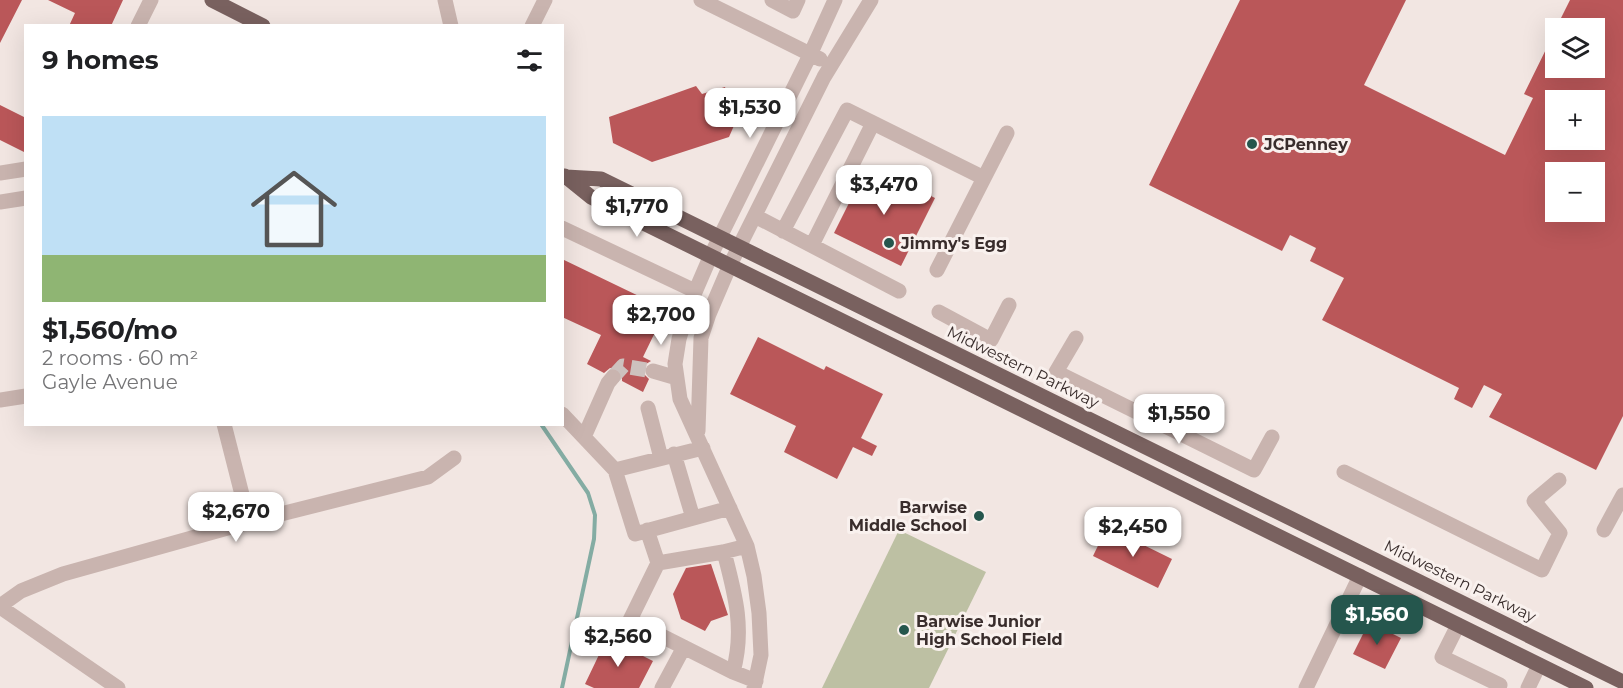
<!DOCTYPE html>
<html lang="en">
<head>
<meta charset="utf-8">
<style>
  :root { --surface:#fff; --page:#f6f6f6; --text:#202124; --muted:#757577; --accent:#25564d }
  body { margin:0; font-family:Montserrat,sans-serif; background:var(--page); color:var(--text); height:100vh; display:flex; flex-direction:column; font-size:22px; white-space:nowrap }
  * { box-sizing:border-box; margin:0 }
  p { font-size:20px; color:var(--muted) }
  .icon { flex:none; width:33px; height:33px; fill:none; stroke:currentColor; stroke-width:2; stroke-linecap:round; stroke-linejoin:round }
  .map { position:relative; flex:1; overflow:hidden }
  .details { position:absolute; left:24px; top:24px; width:540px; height:402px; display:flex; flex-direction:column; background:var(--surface); border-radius:0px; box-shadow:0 6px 24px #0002 }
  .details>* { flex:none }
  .fabs { position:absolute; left:1545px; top:18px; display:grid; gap:12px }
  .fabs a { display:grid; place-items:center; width:60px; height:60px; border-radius:0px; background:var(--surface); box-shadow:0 6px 24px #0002; font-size:30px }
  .price { position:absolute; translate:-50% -51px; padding:0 14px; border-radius:12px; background:#fff; color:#222; font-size:20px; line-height:39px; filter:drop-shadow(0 2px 3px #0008) }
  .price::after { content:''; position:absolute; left:50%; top:36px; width:18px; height:14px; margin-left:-9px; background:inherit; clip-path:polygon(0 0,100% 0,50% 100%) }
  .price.current { background:var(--accent); color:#fff }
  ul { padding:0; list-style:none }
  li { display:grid; align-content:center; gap:12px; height:318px; padding:0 18px }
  li span { display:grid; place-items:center; height:186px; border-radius:0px; color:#555 }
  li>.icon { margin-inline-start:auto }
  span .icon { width:108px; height:108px; fill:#fffc; stroke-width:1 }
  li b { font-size:26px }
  h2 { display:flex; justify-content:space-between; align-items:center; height:72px; padding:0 18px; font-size:26px }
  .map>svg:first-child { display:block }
  .green { fill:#bdc0a3 }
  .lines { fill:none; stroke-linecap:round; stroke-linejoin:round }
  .stream { stroke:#84aca3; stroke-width:4 }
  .building { fill:#ba5759; fill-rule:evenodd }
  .minor-tunnel { stroke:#cdc1be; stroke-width:15; stroke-dasharray:15 8; stroke-linecap:butt }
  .minor { stroke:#c9b4af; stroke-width:15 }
  .major { stroke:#79615f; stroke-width:15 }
  .poi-dot { fill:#25564d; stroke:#f9f1ee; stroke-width:2 }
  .labels { text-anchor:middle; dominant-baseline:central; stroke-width:6; stroke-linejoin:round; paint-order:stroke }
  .poi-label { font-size:16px; font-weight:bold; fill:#392d2c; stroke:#f9f1ee; text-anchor:start }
  .street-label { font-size:16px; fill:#392d2c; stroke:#f9f1ee }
</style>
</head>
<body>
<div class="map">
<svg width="1623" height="688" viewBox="0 0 1623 688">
  <rect width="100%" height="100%" fill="#f2e6e2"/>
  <path class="green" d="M899 530 986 572 929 688H822Z"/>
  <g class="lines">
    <path class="stream" d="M541 424 588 493 595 515 594 539 562 688"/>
  </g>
  <path class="building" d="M0 0H22L0 43Z
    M48 0H123L111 26H69L75 13Z
    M1240 0H1406L1364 85 1505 155 1533 98 1524 94 1556 29V68H1594V28H1556L1570 0H1623V416L1596 470 1489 417 1502 394 1484 385 1472 408 1454 399 1459 388 1322 320 1344 278 1310 261 1316 248 1290 235 1282 251 1149 185ZM1556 100H1594V140H1556ZM1556 172H1594V212H1556Z
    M696 86 702 94 725 87 736 121 729 137 652 162 613 143 609 117Z
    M0 105 26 118V153L0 140Z
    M868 165 935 198 901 266 834 233Z
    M562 259 645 299 640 309 661 320 643 357 651 361 646 364 644 369V374L649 379 643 392 622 381V374L619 369 610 368 604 373 587 364 601 335 562 317Z
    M758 337 824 370 826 366 883 394 861 438 877 446 872 456 853 447 837 479 784 452 796 426 730 394Z
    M1107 527 1172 559 1158 588 1093 556Z
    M711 564 728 615 711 621 705 631 681 619 673 594 686 568Z
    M1369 622 1401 638 1385 669 1353 654Z
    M607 638 653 661 639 688H594L585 684Z"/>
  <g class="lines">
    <path class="minor-tunnel" d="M613 377 623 366 653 371"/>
    <path class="minor" d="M445 0 451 26
      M701 0 820 59
      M772 0 793 11 798 0
      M138 26 151 0
      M532 26 545 0
      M0 173 26 169
      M0 202 26 198
      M755 216 899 291
      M562 228 695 291
      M783 231 847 110 984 178
      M812 245 873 123
      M937 270 1007 133
      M939 312 991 340 1009 305
      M1076 338 1056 372 1254 470 1272 437
      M653 371 677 378
      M0 400 26 396
      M648 408 661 458
      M562 414 615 470 703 448
      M224 424 249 522
      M698 431 701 338 709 314 730 265 824 77 871 0
      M584 437 608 383 613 377
      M674 454 693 518
      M615 470 635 534 730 508
      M1344 472 1542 570 1560 533 1534 501 1559 480
      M647 530 658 563 630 620 733 672 756 681
      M1604 530 1623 495
      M724 552C735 594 745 629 733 672
      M658 563 723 552 747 546
      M0 606 21 591 63 574 249 522 428 477 454 458
      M0 607 118 688
      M1458 625 1442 657 1500 685 1498 688
      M662 688 684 647
      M754 688 761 655 759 613 754 576 747 546 680 399 675 364 679 339 689 306 711 255 810 55 835 0
      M1306 688 1360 576
      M1528 688 1539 665"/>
    <path class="major" d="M212 0 263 26
      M565 176 591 197 1586 688
      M566 177 601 179 1623 682"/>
  </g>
  <g class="poi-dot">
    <circle cx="1252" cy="144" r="6"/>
    <circle cx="889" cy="243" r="6"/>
    <circle cx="979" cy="516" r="6"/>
    <circle cx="904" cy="630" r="6"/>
  </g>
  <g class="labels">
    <g class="poi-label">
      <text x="1264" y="144">JCPenney</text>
      <text x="901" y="243">Jimmy's Egg</text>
      <text x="967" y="507" text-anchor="end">Barwise<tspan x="967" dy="18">Middle School</tspan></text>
      <text x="916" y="621">Barwise Junior<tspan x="916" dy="18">High School Field</tspan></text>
    </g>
    <g class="street-label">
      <text transform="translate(1023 367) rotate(26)">Midwestern Parkway</text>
      <text transform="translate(1460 581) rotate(26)">Midwestern Parkway</text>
    </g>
  </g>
</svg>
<div class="fabs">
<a><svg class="icon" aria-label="layers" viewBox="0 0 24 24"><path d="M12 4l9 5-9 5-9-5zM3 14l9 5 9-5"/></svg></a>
<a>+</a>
<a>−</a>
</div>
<b class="price" style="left:750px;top:139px">$1,530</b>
<b class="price" style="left:884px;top:216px">$3,470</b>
<b class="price" style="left:637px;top:238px">$1,770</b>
<b class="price" style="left:661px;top:346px">$2,700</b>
<b class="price" style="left:1179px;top:445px">$1,550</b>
<b class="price" style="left:236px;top:543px">$2,670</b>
<b class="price" style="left:1133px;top:558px">$2,450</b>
<b class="price current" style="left:1377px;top:646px">$1,560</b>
<b class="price" style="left:618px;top:668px">$2,560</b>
<section class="details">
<h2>9 homes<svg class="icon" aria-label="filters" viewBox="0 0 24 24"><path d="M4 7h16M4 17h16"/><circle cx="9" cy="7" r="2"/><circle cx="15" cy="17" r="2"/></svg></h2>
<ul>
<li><span style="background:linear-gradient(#bfe0f5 75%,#8fb573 0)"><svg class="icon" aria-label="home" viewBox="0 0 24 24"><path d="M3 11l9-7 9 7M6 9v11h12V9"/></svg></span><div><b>$1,560/mo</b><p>2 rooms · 60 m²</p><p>Gayle Avenue</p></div></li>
</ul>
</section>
</div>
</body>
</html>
